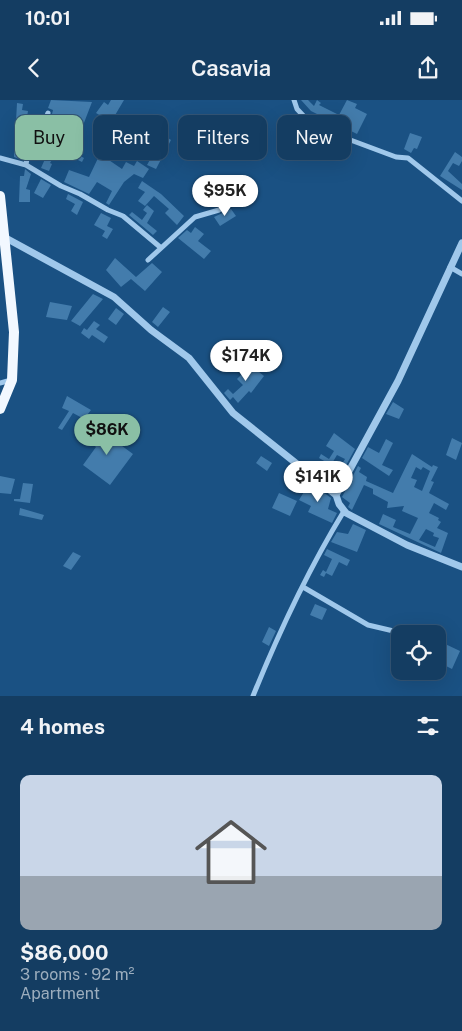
<!DOCTYPE html>
<html lang="en">
<head>
<meta charset="utf-8">
<style>
  :root { --surface:#143d62; --page:#21486b; --text:#f1f3f6; --muted:#9daebe; --line:#335677; --accent:#8abfa5 }
  body { margin:0; font-family:"Public Sans",sans-serif; background:var(--page); color:var(--text); height:100vh; display:flex; flex-direction:column; font-size:19px; white-space:nowrap }
  * { box-sizing:border-box; margin:0 }
  p { font-size:16px; color:var(--muted) }
  .icon { flex:none; width:28px; height:28px; fill:none; stroke:currentColor; stroke-width:2; stroke-linecap:round; stroke-linejoin:round }
  .map { position:relative; height:596px; overflow:hidden }
  .panel { display:flex; flex-direction:column; background:var(--surface); flex:1 }
  .panel>* { flex:none }
  .hud { position:absolute; left:15px; top:15px; width:432px; height:45px; display:flex; gap:10px }
  .controls { position:absolute; left:391px; top:525px; display:grid; gap:10px }
  .controls a { display:grid; place-items:center; width:55px; height:55px; border-radius:10px; background:var(--surface); box-shadow:0 5px 20px #0002,0 0 0 1px var(--line); font-size:25px }
  .price { position:absolute; translate:-50% -42px; padding:0 11px; border-radius:18px; background:#fff; color:#222; font-size:16px; line-height:32px; filter:drop-shadow(0 1px 2px #0008) }
  .price::after { content:''; position:absolute; left:50%; top:30px; width:15px; height:11px; margin-left:-8px; background:inherit; clip-path:polygon(0 0,100% 0,50% 100%) }
  .price.active { background:var(--accent); color:#111 }
  ul { padding:0; list-style:none }
  li { display:grid; align-content:center; gap:10px; height:265px; padding:0 20px }
  li span { display:grid; place-items:center; height:155px; border-radius:10px; color:#555 }
  li>.icon { margin-inline-start:auto }
  span .icon { width:90px; height:90px; fill:#fffc; stroke-width:1 }
  li b { font-size:21px }
  h2 { display:flex; justify-content:space-between; align-items:center; height:60px; padding:0 20px; font-size:21px }
  .tag { padding:0 18px; border-radius:10px; background:var(--surface); box-shadow:0 5px 20px #0002,0 0 0 1px var(--line); font-size:18px; line-height:45px }
  .tag.active { background:var(--accent); color:#111 }
  .status { display:flex; justify-content:space-between; align-items:center; height:35px; padding:0 25px; background:var(--surface); direction:ltr }
  .status svg { height:14px; fill:currentColor }
  header { display:flex; justify-content:space-between; align-items:center; height:65px; padding:0 20px; background:var(--surface); font-size:22px; font-weight:600 }
  .map>svg:first-child { display:block }
  .building { fill:#437cac; fill-rule:evenodd }
  .lines { fill:none; stroke-linecap:round; stroke-linejoin:round }
  .minor { stroke:#a0c8eb; stroke-width:5 }
  .tertiary { stroke:#a0c8eb; stroke-width:7 }
  .trunk { stroke:#f2f8ff; stroke-width:10 }
</style>
</head>
<body>
<div class="status"><b>10:01</b><svg viewBox="0 0 49 12"><path d="M0 12V9h3v3zM5 12V6h3v6zM10 12V3h3v9zM15 12V0h3v12zM26 1h20v11H26zM47 4h2v5h-2z"/></svg></div>
<header><svg class="icon" aria-label="back" viewBox="0 0 24 24"><path d="M15 5l-7 7 7 7"/></svg>Casavia<svg class="icon" aria-label="share" viewBox="0 0 24 24"><path d="M12 15V3M7 8l5-5 5 5M5 13v7h14v-7"/></svg></header>
<div class="map">
<svg width="462" height="596" viewBox="0 0 462 596">
  <rect width="100%" height="100%" fill="#1a5183"/>
  <path class="building" d="M51 0 92 2 82 28 68 21 59 37V40L73 47 71 51 84 58 82 62 58 50 50 63 52 64 49 71 41 68 45 59 39 58 48 44 50 46 56 31 47 27 52 14 53 10 48 8Z
    M111 0H124L111 22 96 13 104 2 108 5Z
    M301 0H308L314 6 317 0 321 3 319 5 339 15 347 0 357 4 355 8 367 14 357 34 311 11Z
    M17 3 23 4 22 10 28 11 26 23 16 21Z
    M14 31 24 33 22 60 14 57Z
    M410 33 422 37 417 49 414 48 411 53 404 49Z
    M168 38 171 40 156 69 147 65 160 42 163 44Z
    M455 52 462 57V61L459 66 453 63 448 71 462 84V90L440 76Z
    M100 54 122 69 126 62 134 66 137 61 149 69 143 78 134 74 124 82 109 105 106 103 112 91 97 82 89 94 64 82 69 70 89 77Z
    M25 69 31 74 26 89 30 90V102H19L20 76H24Z
    M41 79 51 85 43 98 34 93Z
    M142 81 161 94 184 116 177 125 165 113 169 109 154 96 145 106 138 101 145 92 138 88Z
    M68 94 83 102 77 115 71 111 75 104 66 99Z
    M147 105 154 111 147 123 157 131 153 135 129 115 132 112 142 120 147 113 143 110Z
    M231 109 236 116 220 126 214 117Z
    M101 113 111 118 107 126 113 129 107 139 102 136 105 131 94 125Z
    M195 127 204 134 198 141 211 151 204 159 178 138 187 130 191 133Z
    M115 158 136 177 152 163 162 172 145 191 131 179 121 187 106 170Z
    M93 194 103 199 80 226 71 221Z
    M50 202 72 206 67 220 46 217Z
    M163 207 170 212 158 227 152 222Z
    M116 208 124 214 116 225 108 219Z
    M94 221 100 225 96 229 108 237 104 243 92 235 89 239 81 233 84 228 87 230Z
    M246 261 264 276 251 293 249 291 238 303 233 297 230 300 224 293 228 289 233 294 243 285 237 279 245 271 241 267Z
    M67 296 91 310 84 319 73 313 62 330 58 328 69 311 62 308Z
    M393 302 404 309 399 319 386 314Z
    M103 322 108 326 103 332 133 354 110 385 83 365 96 347 88 340Z
    M334 333 355 349 344 369 341 366 345 359 337 355 331 365 319 358 321 354 329 359 334 351 326 346Z
    M452 338 462 343 456 360 446 355Z
    M386 339 393 343 382 365 393 370 389 376 362 358 368 347 379 353Z
    M412 354 432 367 433 365 438 367 431 381 434 382 429 393 449 404 446 410 434 403 429 413 439 418 438 420 441 422 437 428 448 433 441 453 379 424 383 414 396 420 393 427 410 434 418 418 402 411 404 406 387 408 388 402 373 394V389L364 385 352 410 348 407 350 403 342 397 358 366 361 368 359 372 367 377 366 381 393 393ZM416 367 421 370 423 367 430 371 422 391 414 387 417 380 411 378ZM426 429 434 433 433 436 439 438 435 447 419 440Z
    M261 356 272 363 267 371 256 363Z
    M314 363 340 376 334 387 311 368Z
    M0 376 15 379 11 394 0 393Z
    M310 382 331 398 328 409 337 413 332 423 308 412 311 406 299 400Z
    M23 383 33 384 30 403 14 401V399H20Z
    M279 393 297 401 290 416 272 408Z
    M20 408 44 415 42 420 19 415Z
    M353 424 366 430 357 452 331 442 337 432 348 434Z
    M327 449 350 460 347 466 339 462 332 476 326 473 324 477 320 475 323 470 326 472 332 459 324 455Z
    M73 452 81 456 71 470 63 466Z
    M315 504 327 509 322 520 310 515Z
    M269 527 276 531 269 546 262 542Z
    M441 542 460 551 452 569 438 562V550Z"/>
  <g class="lines">
    <path class="minor" d="M294 0 297 9 313 26 396 57 408 58 462 101
      M0 58 26 65 61 86 80 94 108 110 123 116 160 147
      M26 65 29 45 39 25 43 26 48 13
      M148 160 195 117 219 110
      M450 167 462 174
      M0 283 11 280
      M303 487 368 525 402 533
      M253 596C279 532 308 470 344 411"/>
    <path class="tertiary" d="M4 137 114 197 151 230 189 258 233 313 336 395 339 404 346 413 407 445 462 467
      M336 395 398 281 462 143"/>
    <path class="trunk" d="M0 96 14 232 12 280 0 309"/>
  </g>
</svg>
<div class="controls">
<a><svg class="icon" aria-label="locate" viewBox="0 0 24 24"><circle cx="12" cy="12" r="6"/><path d="M12 2v4M12 18v4M2 12h4M18 12h4"/></svg></a>
</div>
<b class="price" style="left:225px;top:117px">$95K</b>
<b class="price" style="left:246px;top:282px">$174K</b>
<b class="price active" style="left:107px;top:356px">$86K</b>
<b class="price" style="left:318px;top:403px">$141K</b>
<div class="hud">
<a class="tag active">Buy</a>
<a class="tag">Rent</a>
<a class="tag">Filters</a>
<a class="tag">New</a>
</div>
</div>
<section class="panel">
<h2>4 homes<svg class="icon" aria-label="filters" viewBox="0 0 24 24"><path d="M4 7h16M4 17h16"/><circle cx="9" cy="7" r="2"/><circle cx="15" cy="17" r="2"/></svg></h2>
<ul>
<li><span style="background:linear-gradient(#c9d6e8 65%,#9aa5b1 0)"><svg class="icon" aria-label="home" viewBox="0 0 24 24"><path d="M3 11l9-7 9 7M6 9v11h12V9"/></svg></span><div><b>$86,000</b><p>3 rooms · 92 m²</p><p>Apartment</p></div></li>
</ul>
</section>
</body>
</html>
